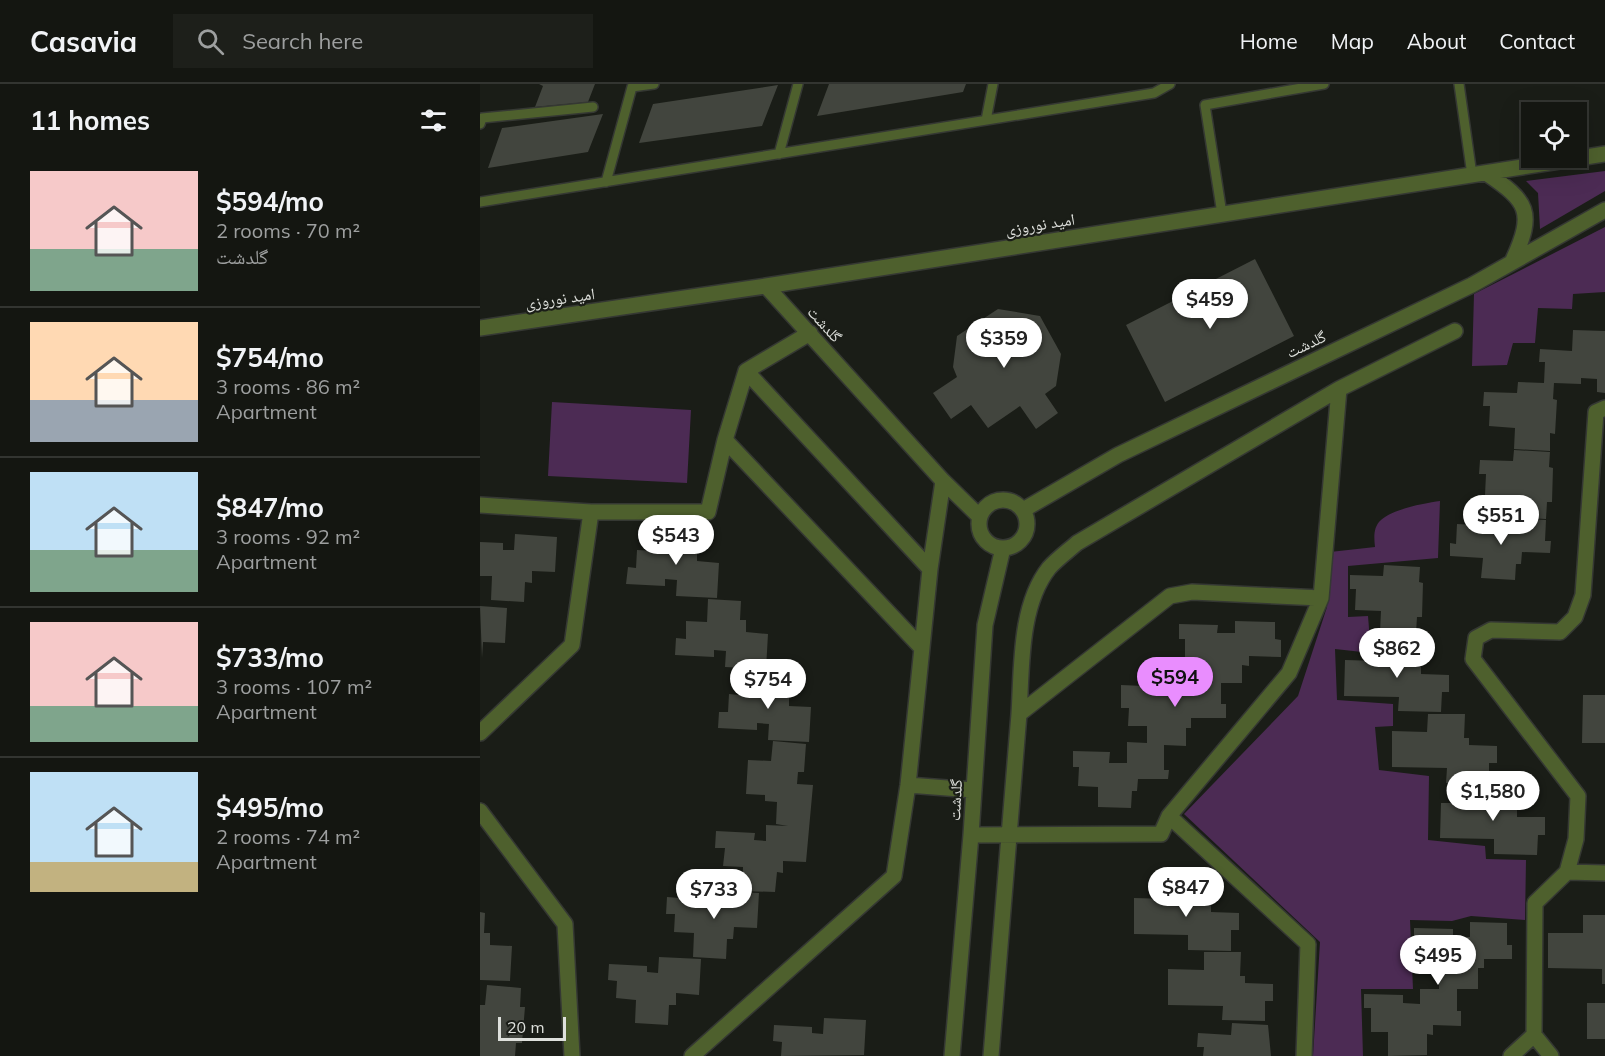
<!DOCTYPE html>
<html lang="en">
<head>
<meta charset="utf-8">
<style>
  :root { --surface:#141611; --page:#1d1f1a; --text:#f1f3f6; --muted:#9d9f9f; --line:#333531; --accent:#e98dfe }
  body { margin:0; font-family:Mulish,"Noto Naskh Arabic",sans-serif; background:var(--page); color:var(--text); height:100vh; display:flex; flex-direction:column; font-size:22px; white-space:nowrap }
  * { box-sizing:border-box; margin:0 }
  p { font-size:20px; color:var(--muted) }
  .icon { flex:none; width:33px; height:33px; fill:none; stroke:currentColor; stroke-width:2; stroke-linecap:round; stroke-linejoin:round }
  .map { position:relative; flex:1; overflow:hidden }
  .drawer { display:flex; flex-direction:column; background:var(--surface); width:480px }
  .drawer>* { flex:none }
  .controls { position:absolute; left:1041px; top:18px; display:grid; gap:12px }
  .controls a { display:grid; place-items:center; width:66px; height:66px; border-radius:0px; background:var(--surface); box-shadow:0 6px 24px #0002,0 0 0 2px var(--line); font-size:30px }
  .scale { position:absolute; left:18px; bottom:15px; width:68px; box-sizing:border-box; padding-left:6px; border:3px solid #dee0dc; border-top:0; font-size:16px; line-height:21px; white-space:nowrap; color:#dee0dc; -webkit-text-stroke:4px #1a1d17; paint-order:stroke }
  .price { position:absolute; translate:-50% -51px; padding:0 14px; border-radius:21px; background:#fff; color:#222; font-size:20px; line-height:39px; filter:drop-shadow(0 2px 3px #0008) }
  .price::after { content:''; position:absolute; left:50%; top:36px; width:18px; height:14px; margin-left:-9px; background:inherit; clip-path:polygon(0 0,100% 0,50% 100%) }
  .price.selected { background:var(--accent); color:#111 }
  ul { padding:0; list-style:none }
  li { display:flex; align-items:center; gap:18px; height:150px; padding:0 30px }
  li+li { border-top:2px solid var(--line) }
  li span { display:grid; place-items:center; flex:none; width:168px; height:120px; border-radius:0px; color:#555 }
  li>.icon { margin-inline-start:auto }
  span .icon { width:72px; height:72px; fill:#fffc; stroke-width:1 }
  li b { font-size:26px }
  h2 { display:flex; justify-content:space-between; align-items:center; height:72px; padding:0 30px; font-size:26px }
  header { display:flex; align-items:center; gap:36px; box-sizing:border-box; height:84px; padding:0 30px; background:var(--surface); border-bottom:2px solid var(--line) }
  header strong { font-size:28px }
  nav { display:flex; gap:33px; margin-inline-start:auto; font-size:21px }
  .search { width:420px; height:54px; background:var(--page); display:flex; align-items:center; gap:15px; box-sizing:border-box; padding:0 21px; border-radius:0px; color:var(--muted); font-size:22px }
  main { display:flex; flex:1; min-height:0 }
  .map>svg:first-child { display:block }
  .green { fill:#4c2b54 }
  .building { fill:#42453e }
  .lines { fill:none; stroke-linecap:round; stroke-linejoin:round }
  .lane-casing { stroke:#353833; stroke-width:12 }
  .street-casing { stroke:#353833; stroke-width:18 }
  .lane { stroke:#4e602d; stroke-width:9 }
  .street { stroke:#4e602d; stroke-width:15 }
  .labels { text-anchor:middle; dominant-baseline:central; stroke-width:4.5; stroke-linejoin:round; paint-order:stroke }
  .street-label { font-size:16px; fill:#dee0dc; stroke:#1a1d17 }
</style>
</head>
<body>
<header>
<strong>Casavia</strong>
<div class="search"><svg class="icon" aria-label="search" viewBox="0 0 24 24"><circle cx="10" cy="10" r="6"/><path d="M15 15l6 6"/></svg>Search here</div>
<nav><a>Home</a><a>Map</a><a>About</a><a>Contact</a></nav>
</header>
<main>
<section class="drawer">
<h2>11 homes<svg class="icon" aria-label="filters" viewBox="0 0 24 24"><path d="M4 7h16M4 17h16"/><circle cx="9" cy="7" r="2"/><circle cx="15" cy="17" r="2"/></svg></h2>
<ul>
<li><span style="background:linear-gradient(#f6c9c9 65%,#7fa58c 0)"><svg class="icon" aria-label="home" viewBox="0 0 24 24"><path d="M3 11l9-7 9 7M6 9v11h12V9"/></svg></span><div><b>$594/mo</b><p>2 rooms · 70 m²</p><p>گلدشت</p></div></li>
<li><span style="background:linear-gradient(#ffd9b3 65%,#9aa5b1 0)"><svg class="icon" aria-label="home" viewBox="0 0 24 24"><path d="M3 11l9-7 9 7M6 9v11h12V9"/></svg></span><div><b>$754/mo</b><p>3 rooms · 86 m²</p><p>Apartment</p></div></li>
<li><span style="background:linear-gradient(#bfe0f5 65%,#7fa58c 0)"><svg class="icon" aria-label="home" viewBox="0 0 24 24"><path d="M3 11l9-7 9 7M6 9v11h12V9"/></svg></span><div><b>$847/mo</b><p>3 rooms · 92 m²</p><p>Apartment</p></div></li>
<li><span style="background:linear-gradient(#f6c9c9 70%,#7fa58c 0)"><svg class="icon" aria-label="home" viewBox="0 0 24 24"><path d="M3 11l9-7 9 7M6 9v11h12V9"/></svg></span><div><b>$733/mo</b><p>3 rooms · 107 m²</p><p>Apartment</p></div></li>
<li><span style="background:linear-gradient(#bfe0f5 75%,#c2b280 0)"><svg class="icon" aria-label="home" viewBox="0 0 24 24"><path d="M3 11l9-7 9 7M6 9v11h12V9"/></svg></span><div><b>$495/mo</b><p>2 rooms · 74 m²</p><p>Apartment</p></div></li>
</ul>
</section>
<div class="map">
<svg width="1125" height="972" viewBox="0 0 1125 972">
  <rect width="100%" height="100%" fill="#1a1d17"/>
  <path class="green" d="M1125 87V107L1060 145 1058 109 1046 97Z
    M1125 143V208L1093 210 1092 225 1058 224 1055 259H1033L1027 281 992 282 994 210Z
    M72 318 211 326 207 399 68 392Z
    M960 417 958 474 868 482V533L888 532 891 569 855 565 857 616 913 620V642L895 643 899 686 949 692 948 756 1005 762 1006 775 1046 776 1045 836 991 832 972 837 930 836 933 905H881L883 972H833L840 858 704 730 818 612 847 523 850 468 895 463C894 454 893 443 901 436 913 425 945 419 960 417Z"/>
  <path class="building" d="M59 0H115L108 18 55 23 63 2Z
    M349 0H486L483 8 337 32Z
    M298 1 282 42 159 59 173 20Z
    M123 30 108 68 8 84 22 44Z
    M775 175 814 252 685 318 646 241Z
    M518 225 560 232 581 270 576 302 565 310 578 329 556 345 540 322 508 344 491 321 471 335 453 309 477 293 473 283 477 252Z
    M1093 246 1125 247V309L1117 308V295L1101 294V300L1074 299 1073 315 1077 316 1075 350 1070 349V367L1034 365 1035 344 1009 342 1010 322H1003L1004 308 1037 309 1038 298 1064 299 1065 278H1059L1060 265 1092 267Z
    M1034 366 1070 368 1069 383 1073 384 1072 418H1067L1066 435 1030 433 1031 412 1005 411 1006 390H999L1000 376 1033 377Z
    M1030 434 1066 436 1065 457H1071L1070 469 1042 468 1041 480H1036L1035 496 1001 494 1003 474 970 472V459L976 460 977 440 1014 442 1013 447 1029 448Z
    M179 444 212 445 211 465H217V477L239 479 237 514 196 512 197 496 185 495V502L146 500 148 483 156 484 157 466 177 467Z
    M35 450 77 453 75 488 52 487V499L45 498 44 518 11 516 12 492H0V458L23 459V466H34Z
    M904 481 940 483 939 498 943 499 942 533H937L936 549 900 548 901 527 875 526 876 505H870V491L903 492Z
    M228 515 261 517 260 536H266V548L288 550 286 585 245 583 246 567 234 566V573L195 571 196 554 206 555V537L227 538Z
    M0 522 27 524 25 559 3 558 2 574Z
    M755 537 795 538V555L801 556V573L769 572V582L762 581V599H741V620H746V634H711V644H706V662L684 661V686H689L688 695H658L657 707H652L651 724 618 723V703L598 702 599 683H593V667L630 668 629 679H647V658L667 659V642H648L649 624H641V601L688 603V613H702V596H724V576H705V555H699V540L738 541 737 549H755Z
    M900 559H937L936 583H941V590L969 591V608H962L961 628 918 627 919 613 864 612 865 576 900 577Z
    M271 588 304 589 303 609 309 610V622L331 623 329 658 288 656 289 640 277 639V646L238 644 239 628H248L249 610 269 612Z
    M1103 611H1125V659H1102Z
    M948 630H985L984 654H989V661L1017 662V679H1009V700L966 699 967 684 912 683V647L947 648Z
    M293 657 326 660 324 688H318L317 700 333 701 326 778 303 777V789L297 788 295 808 262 807 263 783 243 782 245 764H235L236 747 275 749 274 756 286 757V741L308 742 296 740 297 718 285 717V711L266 710 268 676 291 677Z
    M996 701 1033 702 1032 726H1037V733H1065V751H1058L1057 771 1014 770V755L960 754 961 719H996Z
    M690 797H726V821H731V828L759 829V846H751V867L708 866V851L654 850V814L689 815Z
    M237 807 279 809 277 844 254 843 253 855H247L246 875 213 873 214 849 194 848 195 830H186L187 813 225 816V822L236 823Z
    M0 828 5 829 4 849H10V861L32 862 30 897 0 896Z
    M1103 831H1125V900H1122V885L1068 884V849H1103Z
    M990 838 1027 839V861H1032V875H1004V884H998V905H977V927H981V942L953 941V951L947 950V971L908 972V948H891V924H884V910L923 911V919L940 920V905H959V882H941L942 858H934V844L973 845V853H990Z
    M724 868H761L760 892H765V899L793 900V917H785V937L742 936 743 922 688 921V885L724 886Z
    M179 873 221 875 219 911 196 909V921H189L188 941 155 939 156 916 136 914 137 897 128 896 129 880 167 882V888L178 889Z
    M7 901 41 904 40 923H45L42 959H36L35 972H0V921H5Z
    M1107 919H1125V955H1107Z
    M344 934 386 936 384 971 301 972 302 958 293 957 294 941 332 943V949L343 950Z
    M752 939 788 941 791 972H723L724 963H717L718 949 751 951Z"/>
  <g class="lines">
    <g class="lane-casing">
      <path id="lane" d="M979 0 992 91
        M506 36 513 0
        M0 40 2 34 113 23
        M299 70 318 0
        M126 98 152 3 174 0
        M0 118 674 9 690 0
        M742 130 725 21 844 0"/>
    </g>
    <g class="street-casing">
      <path id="street" d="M1006 89C1048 117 1055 128 1033 176
        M286 202 463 397 500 433
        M0 244 286 202 1125 70
        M266 287 330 249
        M859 305 975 247
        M499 440a24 24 0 1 1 48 0a24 24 0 1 1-48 0Z
        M0 421 111 428H228L245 356
        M543 426 638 371 992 201 1125 126
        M450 485 463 397
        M0 649 92 561 111 428
        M428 701 493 706
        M0 727 85 840 92 972
        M689 732 828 860 824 972
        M491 751 681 750 689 732 809 589 841 514 859 305 597 459C588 467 577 475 569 484 539 522 542 584 539 630
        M1087 788 1125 789
        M212 972 414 792 428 701 450 485 266 287 245 356 440 562
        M472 972 491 751 505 541 523 464
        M511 972 539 630 690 512 712 508 841 514
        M1031 972 1054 951
        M1071 972 1054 951 1055 819 1087 788 1096 755 1098 712 993 575 996 554 1011 546 1080 548 1095 533 1103 511 1116 328 1125 324"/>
    </g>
    <use href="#lane" class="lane"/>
    <use href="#street" class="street"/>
  </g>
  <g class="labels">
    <g class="street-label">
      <text transform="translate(560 140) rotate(-9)">امید نوروزی</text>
      <text transform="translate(80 214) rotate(-8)">امید نوروزی</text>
      <text transform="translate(345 240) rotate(48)">گلدشت</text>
      <text transform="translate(826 260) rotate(-26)">گلدشت</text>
      <text transform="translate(475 716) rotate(-87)">گلدشت</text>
    </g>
  </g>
</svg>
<div class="controls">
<a><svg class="icon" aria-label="locate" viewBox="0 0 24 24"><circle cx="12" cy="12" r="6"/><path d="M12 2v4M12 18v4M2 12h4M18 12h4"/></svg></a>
</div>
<div class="scale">20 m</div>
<b class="price" style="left:730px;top:246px">$459</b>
<b class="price" style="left:524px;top:285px">$359</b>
<b class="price" style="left:1021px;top:462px">$551</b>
<b class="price" style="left:196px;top:482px">$543</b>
<b class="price" style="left:917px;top:595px">$862</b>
<b class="price selected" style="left:695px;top:624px">$594</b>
<b class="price" style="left:288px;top:626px">$754</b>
<b class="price" style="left:1013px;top:738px">$1,580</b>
<b class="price" style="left:706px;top:834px">$847</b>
<b class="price" style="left:234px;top:836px">$733</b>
<b class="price" style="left:958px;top:902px">$495</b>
</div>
</main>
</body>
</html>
